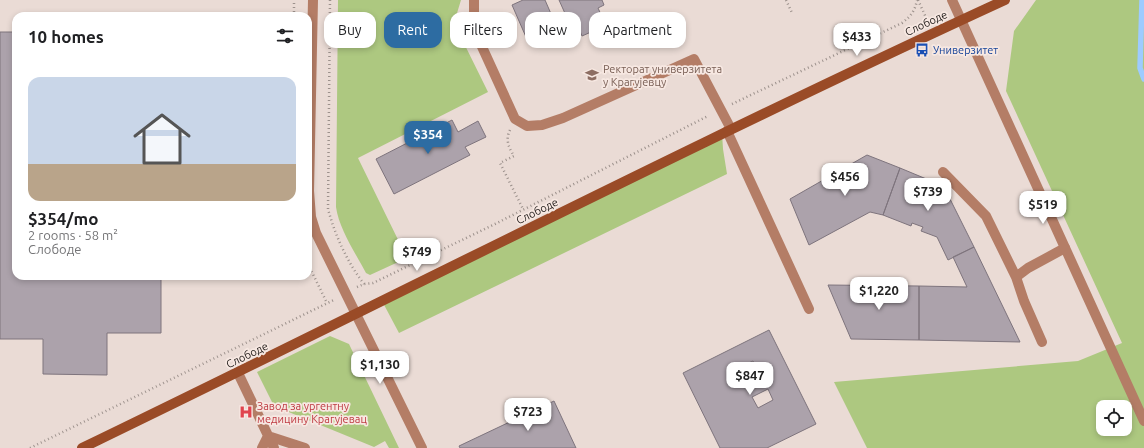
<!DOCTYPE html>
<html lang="en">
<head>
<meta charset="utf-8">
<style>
  :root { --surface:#fff; --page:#f2f2f2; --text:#202124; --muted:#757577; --accent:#2d6ca2 }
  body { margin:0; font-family:Ubuntu,sans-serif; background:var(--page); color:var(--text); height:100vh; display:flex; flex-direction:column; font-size:15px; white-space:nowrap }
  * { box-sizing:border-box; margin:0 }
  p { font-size:13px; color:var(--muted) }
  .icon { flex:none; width:22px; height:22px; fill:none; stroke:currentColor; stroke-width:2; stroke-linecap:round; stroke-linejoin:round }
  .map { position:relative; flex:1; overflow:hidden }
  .panel { position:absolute; left:12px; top:12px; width:300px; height:268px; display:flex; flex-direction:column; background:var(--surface); border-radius:12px; box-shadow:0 2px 6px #0003 }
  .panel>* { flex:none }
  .banner { position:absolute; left:324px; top:12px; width:380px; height:36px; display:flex; gap:8px }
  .fabs { position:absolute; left:1096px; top:400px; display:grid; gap:8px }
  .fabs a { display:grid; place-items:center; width:36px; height:36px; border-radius:8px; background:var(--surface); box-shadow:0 2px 6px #0003; font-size:20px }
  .price { position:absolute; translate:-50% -34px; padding:0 9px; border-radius:8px; background:#fff; color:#222; font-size:13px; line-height:26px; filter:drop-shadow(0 1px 2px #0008) }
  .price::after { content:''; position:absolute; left:50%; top:24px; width:12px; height:9px; margin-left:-6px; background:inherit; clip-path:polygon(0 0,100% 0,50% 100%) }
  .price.selected { background:var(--accent); color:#fff }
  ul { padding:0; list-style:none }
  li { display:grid; align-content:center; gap:8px; height:212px; padding:0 16px }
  li span { display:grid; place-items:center; height:124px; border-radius:12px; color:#555 }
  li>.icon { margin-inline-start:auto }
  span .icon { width:72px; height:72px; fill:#fffc; stroke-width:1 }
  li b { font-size:17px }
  h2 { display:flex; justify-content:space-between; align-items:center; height:48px; padding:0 16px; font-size:17px }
  .chip { padding:0 14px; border-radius:12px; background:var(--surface); box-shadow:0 2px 6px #0003; font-size:14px; line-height:36px }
  .chip.selected { background:var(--accent); color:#fff }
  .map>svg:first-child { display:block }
  .green { fill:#adc880; fill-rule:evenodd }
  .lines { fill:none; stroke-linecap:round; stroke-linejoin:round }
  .stream { stroke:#9dcbff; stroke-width:5.5 }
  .building { fill:#aca2ab; stroke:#7e747d; fill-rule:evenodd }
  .path { stroke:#9c918c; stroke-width:2.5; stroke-dasharray:1 3; stroke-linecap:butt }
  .lane { stroke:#b47d66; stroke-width:10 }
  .street { stroke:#b47d66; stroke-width:10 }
  .secondary { stroke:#9a4b27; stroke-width:10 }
  .labels { text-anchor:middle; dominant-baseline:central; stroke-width:3.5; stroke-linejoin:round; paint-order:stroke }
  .street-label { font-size:11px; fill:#211c1a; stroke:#f7e8e2 }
  .transit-label { font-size:11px; fill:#164399; stroke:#f7e8e2; text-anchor:start }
  .education-label { font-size:11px; fill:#785e54; stroke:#f7e8e2; text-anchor:start }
  .health-label { font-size:11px; fill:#be3a42; stroke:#f7e8e2; text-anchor:start }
</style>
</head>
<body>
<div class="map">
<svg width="1144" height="448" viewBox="0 0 1144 448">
  <rect width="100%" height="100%" fill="#eadbd5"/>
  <path class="green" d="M338 0H461L454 23 488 92 358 158 407 258 370 275 366 273C356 254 339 229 336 207Z
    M1036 0H1144V448H867L834 382 1078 361 1122 343 1006 91 1014 31ZM1103 407H1125V429H1103Z
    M722 133 723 149 727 174 399 333 382 301Z
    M330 336 349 344 399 448H389L385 441 374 447 274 406 257 372Z"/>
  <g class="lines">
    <path class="stream" d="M1142 0 1140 68 1144 79"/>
  </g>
  <path class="building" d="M523 0H545L555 23 526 37 512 5Z
    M559 0H602L604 5 598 8 603 19 597 21 600 28 582 36 578 26 572 29Z
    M0 32H16V276H161V333H107V375L43 374V339H0Z
    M452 120 458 132 478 121 486 137 465 147 470 155 394 194 376 159Z
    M867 155 900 168 883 215 870 212 809 245 790 199Z
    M900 168 936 183 947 193 974 247 948 260 937 237 921 231 923 227 912 223 911 226 883 215Z
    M974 247 1020 342 919 340V286L967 287 953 257Z
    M828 285 919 286V340L851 339Z
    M769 330 816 424 767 448H720L683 373ZM753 361 762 378 747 386 738 368ZM768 389 773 400 758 408 752 397Z
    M554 401 576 448H460L459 446Z"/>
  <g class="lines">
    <path class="path" d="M330 0 328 209C335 235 347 262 364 284
      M786 0 792 13
      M918 0 928 22
      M294 16V0
      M732 104 902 23C911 16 915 11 917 0
      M510 130C505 140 509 148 514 156L500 163 523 209
      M308 264 327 303
      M357 287 364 284 373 283 495 224 708 116
      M30 448 334 300"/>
    <path class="lane" d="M474 0V26L478 38 515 119 527 126 542 125 563 118 694 59 731 129
      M727 131 809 309
      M943 172 986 216 1016 277
      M1042 342 1024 301 1016 277 1028 268 1065 248
      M238 373 274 448
      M262 448 268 436 305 448"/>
    <path class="street" d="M313 0 309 191 311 217 316 233 422 448
      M952 0 1144 421"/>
    <path class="secondary" d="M82 448C390 299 694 143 1005 0"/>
  </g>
  <defs>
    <g id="bus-bare" transform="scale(1.08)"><path d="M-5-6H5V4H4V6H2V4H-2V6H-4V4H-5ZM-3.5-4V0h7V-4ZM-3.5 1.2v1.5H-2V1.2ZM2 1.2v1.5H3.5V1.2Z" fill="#1a4fb4" stroke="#f7e8e2" stroke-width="2.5" paint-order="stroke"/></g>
    <g id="university-bare" transform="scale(1.08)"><path d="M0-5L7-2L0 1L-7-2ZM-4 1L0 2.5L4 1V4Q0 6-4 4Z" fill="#8d6e63" stroke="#f7e8e2" stroke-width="2.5" paint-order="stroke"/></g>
    <g id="hospital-bare" transform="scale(1.08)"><path d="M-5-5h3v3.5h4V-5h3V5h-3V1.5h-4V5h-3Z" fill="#e0444e" stroke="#f7e8e2" stroke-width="2.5" paint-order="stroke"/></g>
  </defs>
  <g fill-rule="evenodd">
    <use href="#bus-bare" x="922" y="50"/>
    <use href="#university-bare" x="592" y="75"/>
    <use href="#hospital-bare" x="246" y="412"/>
  </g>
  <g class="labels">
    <g class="street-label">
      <text transform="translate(926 23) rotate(-25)">Слободе</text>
      <text transform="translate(537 211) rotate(-26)">Слободе</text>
      <text transform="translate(247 355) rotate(-26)">Слободе</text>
    </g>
    <g class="transit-label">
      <text x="933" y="50">Универзитет</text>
    </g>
    <g class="education-label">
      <text x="603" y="69">Ректорат универзитета<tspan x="603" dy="13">у Крагујевцу</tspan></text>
    </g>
    <g class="health-label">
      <text x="257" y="406">Завод за ургентну<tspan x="257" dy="13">медицину Крагујевац</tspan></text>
    </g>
  </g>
</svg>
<div class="fabs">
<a><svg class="icon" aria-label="locate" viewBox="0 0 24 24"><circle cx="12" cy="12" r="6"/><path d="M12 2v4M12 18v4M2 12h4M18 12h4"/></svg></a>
</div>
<b class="price" style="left:857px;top:57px">$433</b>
<b class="price selected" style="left:428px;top:155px">$354</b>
<b class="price" style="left:845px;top:197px">$456</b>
<b class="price" style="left:928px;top:212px">$739</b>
<b class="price" style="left:1043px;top:225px">$519</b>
<b class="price" style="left:417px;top:272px">$749</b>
<b class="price" style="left:879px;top:311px">$1,220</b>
<b class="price" style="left:380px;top:385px">$1,130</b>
<b class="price" style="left:750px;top:396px">$847</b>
<b class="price" style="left:528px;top:432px">$723</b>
<div class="banner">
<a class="chip">Buy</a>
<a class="chip selected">Rent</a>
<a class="chip">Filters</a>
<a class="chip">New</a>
<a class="chip">Apartment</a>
</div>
<section class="panel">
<h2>10 homes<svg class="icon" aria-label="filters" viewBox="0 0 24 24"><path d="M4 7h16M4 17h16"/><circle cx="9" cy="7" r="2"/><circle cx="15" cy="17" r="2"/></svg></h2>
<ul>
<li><span style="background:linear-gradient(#c9d6e8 70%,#b9a48a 0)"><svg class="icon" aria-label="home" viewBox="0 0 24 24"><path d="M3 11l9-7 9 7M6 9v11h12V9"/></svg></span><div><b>$354/mo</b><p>2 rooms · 58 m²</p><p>Слободе</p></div></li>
</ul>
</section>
</div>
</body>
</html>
